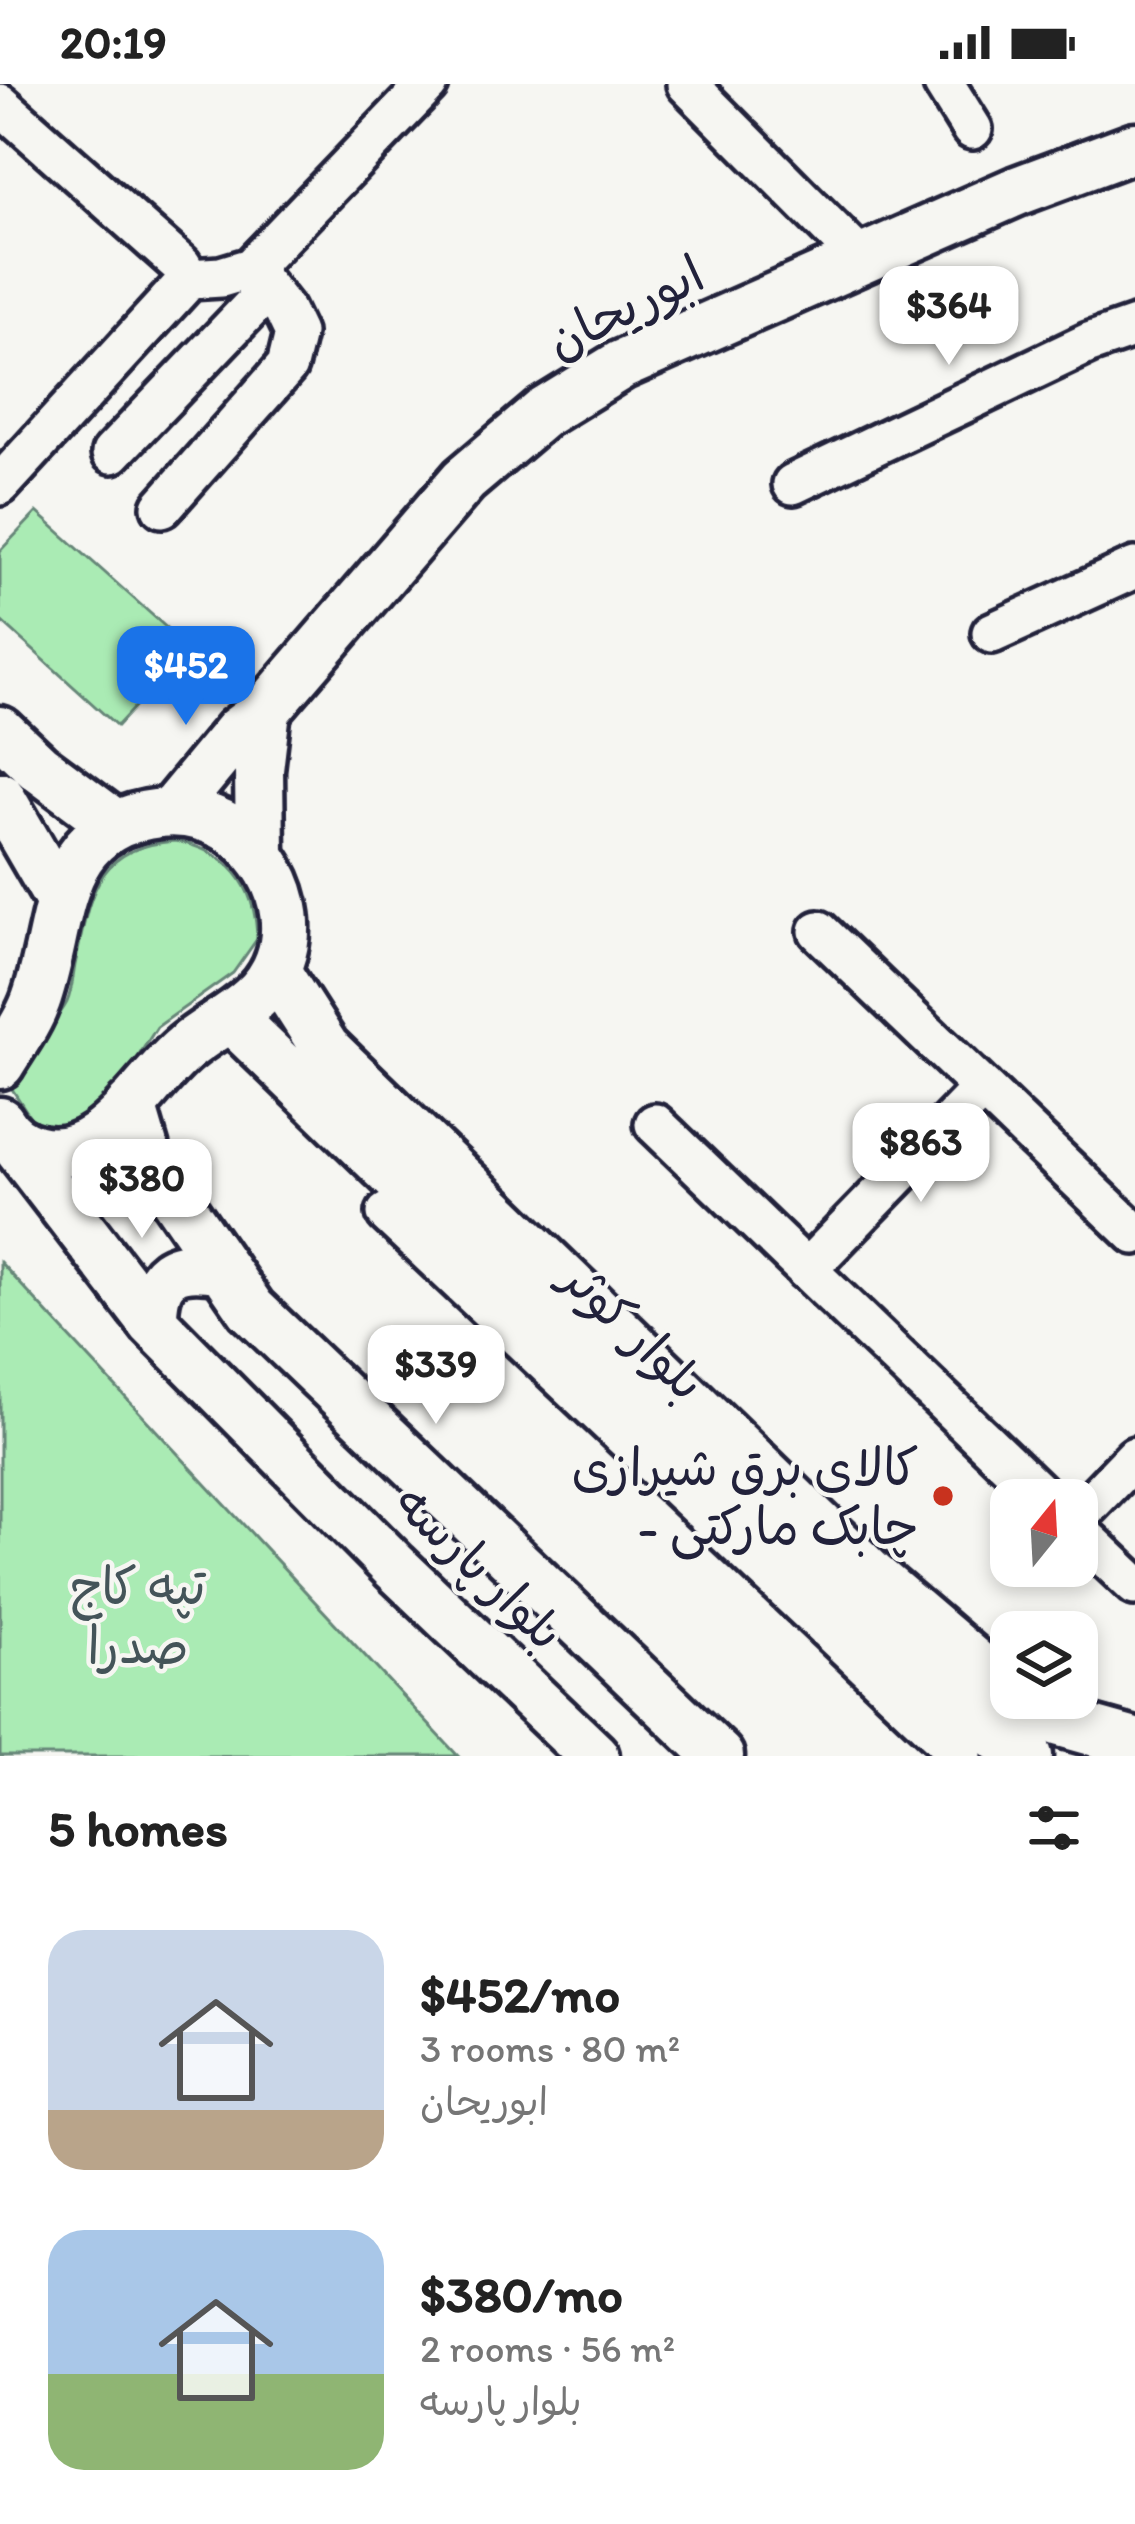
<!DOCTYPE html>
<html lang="en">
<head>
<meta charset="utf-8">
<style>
  :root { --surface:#fff; --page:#f6f6f6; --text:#222; --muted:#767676; --accent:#1a73e8 }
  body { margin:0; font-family:Itim,"Playpen Sans Arabic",sans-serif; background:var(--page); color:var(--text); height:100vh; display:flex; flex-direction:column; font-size:45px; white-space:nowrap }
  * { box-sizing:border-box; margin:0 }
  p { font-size:39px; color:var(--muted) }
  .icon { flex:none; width:66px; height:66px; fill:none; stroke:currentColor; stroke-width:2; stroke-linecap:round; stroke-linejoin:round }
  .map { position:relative; height:1672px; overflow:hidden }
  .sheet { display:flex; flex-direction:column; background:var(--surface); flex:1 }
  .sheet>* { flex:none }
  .needle { width:78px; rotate:18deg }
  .fabs { position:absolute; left:990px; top:1395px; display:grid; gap:24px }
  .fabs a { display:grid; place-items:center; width:108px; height:108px; border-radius:24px; background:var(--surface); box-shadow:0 6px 18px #0003; font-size:60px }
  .price { position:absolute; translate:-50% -102px; padding:0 27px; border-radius:24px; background:#fff; color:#222; font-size:39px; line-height:78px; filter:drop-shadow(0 3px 6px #0008) }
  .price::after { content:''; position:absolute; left:50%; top:72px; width:36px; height:27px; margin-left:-18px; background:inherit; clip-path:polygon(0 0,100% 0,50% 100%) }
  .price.active { background:var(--accent); color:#fff }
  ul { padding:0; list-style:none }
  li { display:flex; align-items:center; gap:36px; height:300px; padding:0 48px }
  li span { display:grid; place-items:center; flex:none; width:336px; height:240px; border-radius:36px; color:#555 }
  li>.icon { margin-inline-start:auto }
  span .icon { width:144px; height:144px; fill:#fffc; stroke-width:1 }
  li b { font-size:51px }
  h2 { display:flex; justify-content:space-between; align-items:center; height:144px; padding:0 48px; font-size:51px }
  .status { display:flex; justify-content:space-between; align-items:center; height:84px; padding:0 60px; background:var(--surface); direction:ltr }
  .status svg { height:33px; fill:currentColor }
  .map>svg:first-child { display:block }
  .green { fill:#aaebb4; stroke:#668678; stroke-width:3 }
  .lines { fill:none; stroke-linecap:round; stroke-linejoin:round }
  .minor-casing { stroke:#22223b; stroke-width:48 }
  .major-casing { stroke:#22223b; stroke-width:57 }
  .minor { stroke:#f6f6f2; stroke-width:39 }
  .major { stroke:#f6f6f2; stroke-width:48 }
  .poi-dot { fill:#c8321e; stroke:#f6f6f2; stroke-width:4.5 }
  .labels { text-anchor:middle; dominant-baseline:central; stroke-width:9; stroke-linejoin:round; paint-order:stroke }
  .street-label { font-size:51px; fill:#22223b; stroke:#f6f6f2 }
  .poi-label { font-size:51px; fill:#22223b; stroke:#f6f6f2; text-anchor:end }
  .park-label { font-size:51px; fill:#445459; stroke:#f6f6f2 }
</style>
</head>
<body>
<div class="status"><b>20:19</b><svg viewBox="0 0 49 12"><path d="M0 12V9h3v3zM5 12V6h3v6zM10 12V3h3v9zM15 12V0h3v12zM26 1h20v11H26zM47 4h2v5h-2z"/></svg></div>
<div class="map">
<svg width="1135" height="1672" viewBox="0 0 1135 1672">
  <rect width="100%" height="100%" fill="#f6f6f2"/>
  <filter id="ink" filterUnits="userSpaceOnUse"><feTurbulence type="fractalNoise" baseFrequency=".00833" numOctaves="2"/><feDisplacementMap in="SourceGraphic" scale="24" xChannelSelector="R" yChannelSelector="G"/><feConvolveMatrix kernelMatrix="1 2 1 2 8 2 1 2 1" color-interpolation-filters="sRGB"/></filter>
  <g filter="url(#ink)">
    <path class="green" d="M37 428 189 564 117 642 0 536V467Z
      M175 757C229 767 256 801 257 855L233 889 157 943 106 1023 74 1046 36 1042 12 1005C19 991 24 976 33 963 44 948 59 934 67 918 72 907 73 892 75 881 90 813 93 763 175 757Z
      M0 1178 458 1672H0Z"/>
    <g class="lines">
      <g class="minor-casing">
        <path id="minor" d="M687 0 862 176
          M944 0 972 45
          M0 20 181 181 189 195 0 401
          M189 195 221 193 251 184 428 0
          M112 369 266 208
          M793 400 1089 259 1135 243
          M162 423 287 282 295 249 284 226 251 184
          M992 549 1135 484
          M819 847 1135 1150
          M655 1040 1046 1416
          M387 1129 962 1672
          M806 1186 983 1004
          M1077 1433 1135 1373
          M1077 1446 1135 1501"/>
      </g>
      <g class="major-casing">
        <path id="major" d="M0 647 38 683 116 741
          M0 713 58 813
          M171 728 238 647 266 626 464 396 543 329 621 281 1017 107 1135 63
          M260 770 259 686 266 626
          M277 889 325 964 872 1492 975 1580 1011 1604
          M230 933 842 1524 945 1616 1028 1672
          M0 980C12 960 28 939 36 916 64 837 50 741 161 729 187 726 217 734 238 750 290 791 305 870 252 916 231 935 206 946 185 964 141 1000 101 1084 35 1065 20 1061 7 1051 0 1038
          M131 1021 146 1072 251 1225 719 1672
          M9 1052 153 1239 394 1482 594 1672
          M153 1239C152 1188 174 1176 222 1185
          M1025 1614 1060 1638 1135 1659"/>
      </g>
      <use href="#minor" class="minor"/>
      <use href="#major" class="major"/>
    </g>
  </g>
  <circle class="poi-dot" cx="943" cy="1412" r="12"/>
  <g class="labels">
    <g class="street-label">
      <text transform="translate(625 223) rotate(-26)">ابوریحان</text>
      <text transform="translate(634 1246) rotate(44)">بلوار کوثر</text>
      <text transform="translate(480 1483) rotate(44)">بلوار پارسه</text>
    </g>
    <g class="poi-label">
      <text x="919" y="1383">کالای برق شیرازی<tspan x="919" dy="59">- چابک مارکتی</tspan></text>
    </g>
    <g class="park-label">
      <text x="138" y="1502">تپه کاج<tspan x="138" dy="59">صدرا</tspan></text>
    </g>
  </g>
</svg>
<div class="fabs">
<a><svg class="needle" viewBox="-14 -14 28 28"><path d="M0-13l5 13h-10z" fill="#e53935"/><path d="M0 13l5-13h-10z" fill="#767676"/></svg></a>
<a><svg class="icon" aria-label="layers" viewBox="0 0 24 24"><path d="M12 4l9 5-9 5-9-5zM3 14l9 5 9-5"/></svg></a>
</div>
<b class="price" style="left:949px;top:284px">$364</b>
<b class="price active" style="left:186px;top:644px">$452</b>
<b class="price" style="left:921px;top:1121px">$863</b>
<b class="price" style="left:142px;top:1157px">$380</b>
<b class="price" style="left:436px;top:1343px">$339</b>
</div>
<section class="sheet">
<h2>5 homes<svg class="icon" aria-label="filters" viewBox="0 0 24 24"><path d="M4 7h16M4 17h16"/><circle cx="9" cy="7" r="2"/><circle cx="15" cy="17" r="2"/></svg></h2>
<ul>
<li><span style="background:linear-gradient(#c9d6e8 75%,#b9a48a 0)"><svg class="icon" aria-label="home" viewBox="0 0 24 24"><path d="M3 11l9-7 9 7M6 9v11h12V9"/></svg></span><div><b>$452/mo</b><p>3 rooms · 80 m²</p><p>ابوریحان</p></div></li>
<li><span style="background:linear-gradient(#a9c7e8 60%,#8fb573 0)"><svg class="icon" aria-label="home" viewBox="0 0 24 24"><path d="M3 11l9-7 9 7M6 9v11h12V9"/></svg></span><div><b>$380/mo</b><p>2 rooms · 56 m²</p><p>بلوار پارسه</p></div></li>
</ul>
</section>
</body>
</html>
